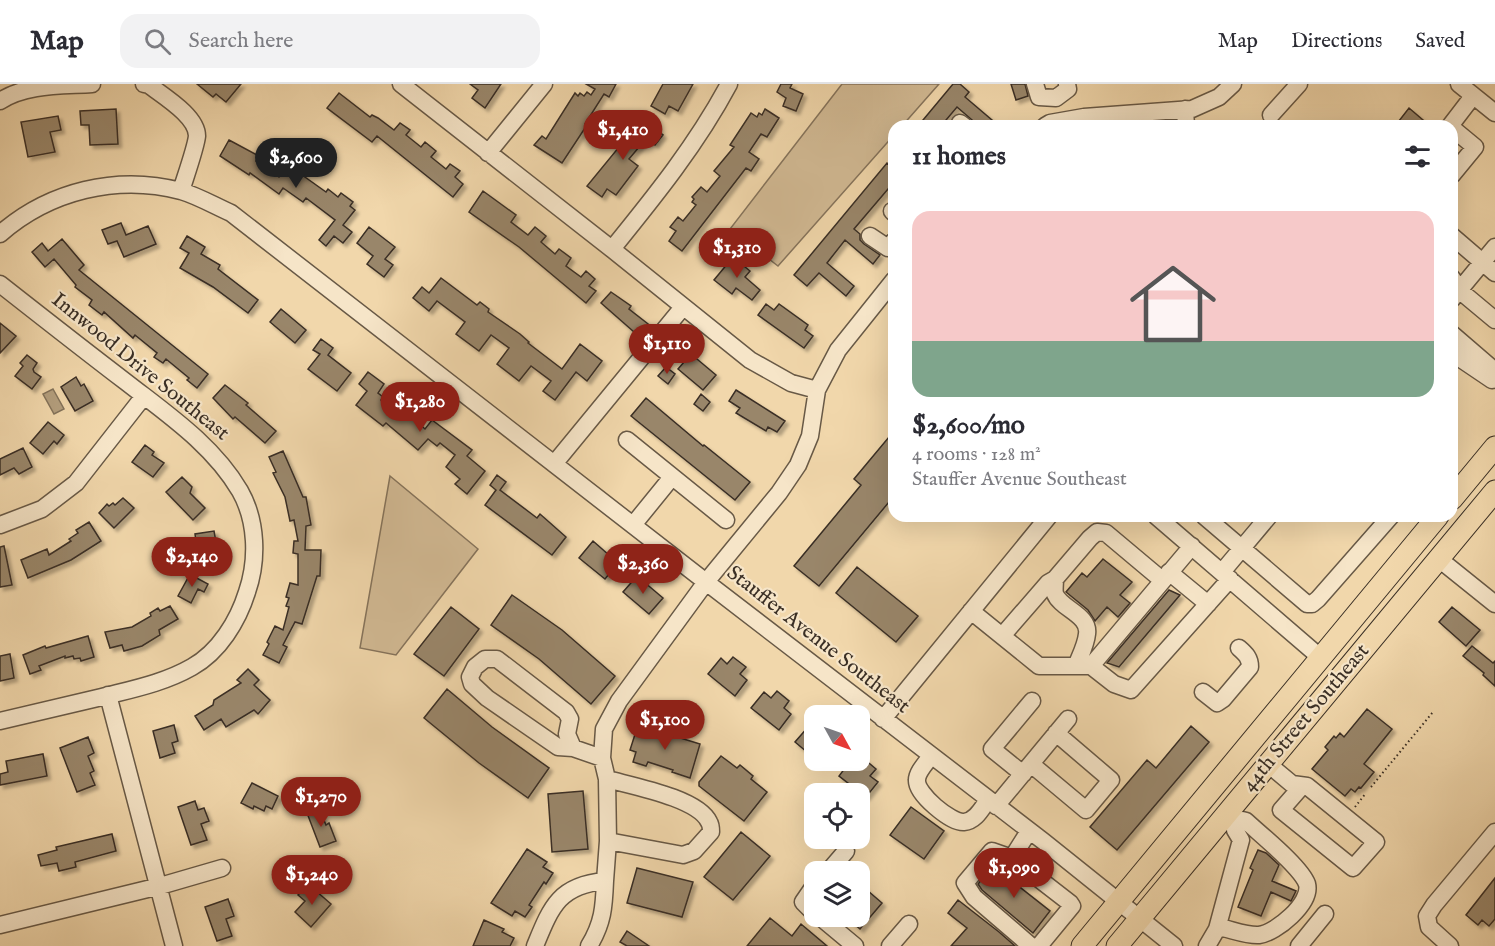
<!DOCTYPE html>
<html lang="en">
<head>
<meta charset="utf-8">
<style>
  :root { --surface:#fff; --page:#f2f2f3; --text:#2b2b33; --muted:#7c7c81; --line:#e1e1e2; --accent:#8f2418 }
  body { margin:0; font-family:"IM FELL English",serif; background:var(--page); color:var(--text); height:100vh; display:flex; flex-direction:column; font-size:22px; white-space:nowrap }
  * { box-sizing:border-box; margin:0 }
  p { font-size:20px; color:var(--muted) }
  .icon { flex:none; width:33px; height:33px; fill:none; stroke:currentColor; stroke-width:2; stroke-linecap:round; stroke-linejoin:round }
  .map { position:relative; flex:1; overflow:hidden }
  .sheet { position:absolute; left:888px; top:36px; width:570px; height:402px; display:flex; flex-direction:column; background:var(--surface); border-radius:18px; box-shadow:0 6px 24px #0002 }
  .sheet>* { flex:none }
  .needle { width:39px; rotate:130deg }
  .controls { position:absolute; left:804px; top:621px; display:grid; gap:12px }
  .controls a { display:grid; place-items:center; width:66px; height:66px; border-radius:12px; background:var(--surface); box-shadow:0 6px 24px #0002; font-size:30px }
  .price { position:absolute; translate:-50% -51px; padding:0 14px; border-radius:21px; background:var(--accent); color:#fff; font-size:20px; line-height:39px; filter:drop-shadow(0 2px 3px #0008) }
  .price::after { content:''; position:absolute; left:50%; top:36px; width:18px; height:14px; margin-left:-9px; background:inherit; clip-path:polygon(0 0,100% 0,50% 100%) }
  .price.current { background:#222; color:#fff }
  ul { padding:0; list-style:none }
  li { display:grid; align-content:center; gap:12px; height:318px; padding:0 24px }
  li span { display:grid; place-items:center; height:186px; border-radius:18px; color:#555 }
  li>.icon { margin-inline-start:auto }
  span .icon { width:108px; height:108px; fill:#fffc; stroke-width:1 }
  li b { font-size:26px }
  h2 { display:flex; justify-content:space-between; align-items:center; height:72px; padding:0 24px; font-size:26px }
  header { display:flex; align-items:center; gap:36px; box-sizing:border-box; height:84px; padding:0 30px; background:var(--surface); border-bottom:2px solid var(--line) }
  header strong { font-size:28px }
  nav { display:flex; gap:33px; margin-inline-start:auto; font-size:21px }
  .search { width:420px; height:54px; background:var(--page); display:flex; align-items:center; gap:15px; box-sizing:border-box; padding:0 21px; border-radius:18px; color:var(--muted); font-size:22px }
  .map>svg:first-child { display:block }
  .green { fill:#d2ba94; stroke:#86745c; stroke-width:1.5 }
  .water { fill:#b39e7d; stroke:#83725a; stroke-width:1.5 }
  .building { fill:#99866b; stroke:#3a2f25; stroke-width:1.5; filter:url(#shadow) }
  .lines { fill:none; stroke-linecap:round; stroke-linejoin:round }
  .minor-casing { stroke:#685946; stroke-width:19 }
  .major-casing { stroke:#3a2f25; stroke-width:23 }
  .path { stroke:#3a2f25; stroke-width:2; stroke-dasharray:1.5 3; stroke-linecap:butt }
  .minor { stroke:#f6e5c8; stroke-width:16 }
  .major { stroke:#f1d7ab; stroke-width:21 }
  .labels { text-anchor:middle; dominant-baseline:central; stroke-width:4.5; stroke-linejoin:round; paint-order:stroke }
  .street-label { font-size:21px; fill:#3a2f25; stroke:#f6e5c8 }
</style>
</head>
<body>
<header>
<strong>Map</strong>
<div class="search"><svg class="icon" aria-label="search" viewBox="0 0 24 24"><circle cx="10" cy="10" r="6"/><path d="M15 15l6 6"/></svg>Search here</div>
<nav><a>Map</a><a>Directions</a><a>Saved</a></nav>
</header>
<div class="map">
<svg width="1495" height="862" viewBox="0 0 1495 862">
  <defs>
    <filter id="shadow"><feDropShadow dx="3.5" dy="3.5" stdDeviation="1.5" flood-color="#0004"/></filter>
  </defs>
  <rect width="100%" height="100%" fill="#f1d7ab"/>
  <filter id="stains"><feTurbulence type="fractalNoise" baseFrequency=".00333" numOctaves="4"/><feColorMatrix values="0 0 0 0 .2 0 0 0 0 .09 0 0 0 0 .02 0 0 0 .5 -.17"/></filter>
  <radialGradient id="worn" r=".72"><stop offset=".6" stop-color="#630" stop-opacity="0"/><stop offset="1" stop-color="#630" stop-opacity=".3"/></radialGradient>
  <path class="green" d="M842 0H939L902 42H894V51L778 182 730 145Z
    M390 392 478 465 396 571 360 564Z"/>
  <path class="water" d="M53 305 64 325 54 330 43 310Z"/>
  <path class="building" d="M197 0H241L226 18 216 10 213 13Z
    M470 0H501L485 24 472 14 478 6Z
    M586 0H616L609 13 604 10 585 40 587 41 562 79 534 61 542 52 546 55 575 9 578 12 580 9 584 12 587 8 591 11 595 5Z
    M663 0H693L678 27 669 22 665 30 651 22Z
    M781 0H792L790 4 803 10 796 27 783 22 786 14 777 8Z
    M953 0H960L969 8 965 13 999 42H979L957 23 941 42H918Z
    M1011 0H1025L1028 12 1016 16Z
    M339 9 370 33 372 31 378 34 394 46 400 39 410 46 406 51 421 63 425 58 436 67 431 73 446 85 450 80 460 87 455 93 463 100 453 113 377 52 372 58 327 24Z
    M1409 24 1430 42H1395Z
    M116 25 118 60 90 61 89 41H81L80 27Z
    M765 25 779 34 767 53 761 50 749 68 759 75 751 87 746 84 682 167 669 157 676 147 670 143 678 133 683 137 696 121 692 118 694 115 692 113 701 103 707 108 720 92 714 87 734 63 730 61 751 29 757 33 759 29 762 31Z
    M58 32 61 46 50 48 55 68 28 73 21 38Z
    M642 35 663 51 655 61 650 57 648 59 645 56 629 75 638 82 616 111 607 105 602 113 587 102Z
    M229 56 259 72 256 77 279 93 288 81 326 108 328 105 338 113 341 109 353 118 350 122 355 126 343 141 352 148 343 159 334 152 326 162 319 156 335 136 306 114 303 118 283 104 279 110 250 89 249 91 220 72Z
    M887 79 894 85V98L854 145 860 150V156L864 160 880 171 873 180 845 156 827 179 854 202 846 212 819 189 807 202 794 191Z
    M483 107 516 131 511 138 528 151 535 143 546 152 541 158 555 170 559 165 571 174 566 182 581 193 586 187 595 195 589 202 596 207 586 219 519 163 469 128Z
    M121 139 126 151 148 142 156 160 124 173 117 157 108 160 102 146Z
    M369 143 395 163 385 175 393 181 384 193 367 180 373 172 357 159Z
    M187 152 205 163 201 170 220 181 218 185 258 216 248 229 213 203 180 184 189 169 180 164Z
    M62 155 84 181 79 186 208 290 197 304 187 296 189 294 166 275 163 279 154 273 157 269 135 251 133 254 104 228 102 231 89 221 92 216 75 203 76 201 54 175 45 183 32 168 42 159 48 167Z
    M733 173 750 187 745 193 760 206 752 216 736 204 732 210 714 196Z
    M441 194 477 221 480 218 489 225 488 228 520 250 529 258 528 259 562 285 580 260 602 277 587 297 576 288 555 316 543 307 551 297 531 282 519 297 497 280 509 264 491 251 479 267 456 250 465 238 437 217 429 227 413 214 422 203 429 209Z
    M611 208 631 222 629 225 652 243 642 255 601 219Z
    M766 220 774 226 779 220 808 241 805 246 813 252 804 264 758 231Z
    M281 225 306 246 295 259 270 238Z
    M0 239 16 252 0 269Z
    M321 255 333 264 328 271 351 289 337 307 308 285 320 270 313 266Z
    M691 270 716 291 703 306 678 285Z
    M27 271 37 279 33 285 34 288 41 293 32 305 15 292 23 282 20 279Z
    M666 283 675 290 668 300 658 292Z
    M368 288 384 300 378 309 383 313 381 316 403 332 406 328 425 345 432 336 472 366 467 372 485 387 467 410 455 400 460 395 446 383 455 371 440 359 437 362 428 355 418 366 386 339 383 342 356 321 367 307 359 300Z
    M76 293 81 302 84 300 93 317 75 327 61 303Z
    M225 301 248 319 246 321 276 347 265 359 235 333 233 335 213 314Z
    M736 306 785 337 777 348 768 343 766 347 736 329 740 324 729 317Z
    M701 310 710 318 703 327 694 320Z
    M646 314 703 362 704 361 750 398 735 416 631 332Z
    M48 338 64 351 57 360 54 357 43 370 30 359Z
    M894 347V412L819 502 794 482 861 401 854 395Z
    M145 361 154 368 152 371 164 379 153 393 132 378Z
    M23 364 32 383 19 390 14 384 0 391V375Z
    M283 367 303 413H306L311 441 306 442 305 466H321L320 492H317L302 540 295 538 283 561 287 563 279 579 263 571 269 560 267 558 275 542 283 546 289 523 286 522 289 514 286 513 290 499 298 501V470L293 469 294 457H298L294 436 290 437 285 413 273 389 276 388 269 373Z
    M497 391 506 398 500 406 537 434 540 430 566 453 552 471 485 421 496 406 490 401Z
    M182 393 192 403 190 409 205 424 193 436 166 408Z
    M123 414 134 424 114 444 99 429 107 420 109 422 113 419 115 421Z
    M89 438 101 457 71 476 28 494 21 476 47 465 49 471 71 457 69 455 78 449 76 446Z
    M214 447 216 458H211L213 471 198 473 195 450Z
    M593 457 618 479 605 495 579 474Z
    M4 462 12 501 0 503V463Z
    M1103 475 1132 498 1120 511 1130 519 1118 533 1107 523 1095 537 1088 526 1066 508 1082 489 1087 493Z
    M857 483 918 532 896 558 836 509Z
    M189 492H193L208 500 204 508 198 505 191 519 178 512Z
    M637 492 663 514 649 530 623 508Z
    M1169 506 1180 511 1119 583 1107 579Z
    M512 511 562 546 615 592 591 620 539 575 491 541Z
    M170 522 178 535 159 546 160 551 142 562 124 567 122 561 110 564 105 548 132 543 151 532 150 529 158 524 160 527Z
    M451 523 479 545 444 592 414 570Z
    M1452 523 1480 546 1466 562 1439 538Z
    M88 552 94 573 81 577 80 574 74 575 73 572 65 574V572L39 582 41 586 30 590 23 571 45 562 46 564Z
    M1472 562 1493 579 1495 577V602L1483 591 1484 589 1463 572Z
    M10 570 14 594 0 597V572Z
    M733 573 746 583 740 590 747 596 735 612 708 590 721 574 727 580Z
    M248 585 259 596 254 601 270 616 258 630 254 626 226 643 221 635 204 646 195 632 213 621 214 616 241 599 237 596Z
    M447 605 492 643 549 684 528 714 479 679 424 634Z
    M777 607 789 617 784 624 791 630 779 646 751 624 764 608 771 614Z
    M1367 625 1392 645 1364 680 1374 688 1361 704 1359 703 1355 708 1351 705 1345 712 1312 685 1328 666 1325 663 1334 652 1336 654 1340 649 1344 653Z
    M174 641 178 657 172 659 175 669 160 674 153 647Z
    M638 641 700 660 690 694 672 688 673 686 648 678 646 682 633 678 636 668 630 666Z
    M1191 642 1209 658 1117 766 1090 743 1147 676 1156 684Z
    M808 643 814 648V674L795 658Z
    M88 653 94 669 88 672 94 687 90 689 95 701 77 708 60 664Z
    M43 670 47 692 0 701V690L8 688 6 677Z
    M721 672 737 684 740 681 753 692 751 695 767 708 744 737 699 702V698Z
    M863 674 876 685 870 692 878 698 866 713 839 692 851 676 858 682Z
    M252 699 278 712 272 725 266 722 264 727 254 722 253 725 241 719Z
    M583 707 588 765 552 768 548 710Z
    M195 717 198 726 204 724 209 737 201 740 207 756 191 761 178 723Z
    M911 723 944 747 924 775 890 751Z
    M319 724 326 741 329 739 336 757 320 763 307 729Z
    M741 748 770 772 733 816 704 793Z
    M112 750 116 767 75 778 76 783 59 787 57 779 41 782 38 771 57 766 56 763Z
    M527 765 547 778 543 783 553 789 546 800 544 798 529 821 532 823 525 833 515 827 512 832 491 819Z
    M1258 766 1266 769 1279 781 1272 797 1296 807 1291 817 1271 808 1261 832 1238 823 1253 786 1250 784Z
    M993 782 1050 827 1033 849 982 806 978 800Z
    M637 784 693 798 682 833 627 819Z
    M1495 794V835L1489 842 1482 836 1478 841 1466 831Z
    M308 800 331 820 311 843 295 828 305 817 298 811Z
    M860 800 882 819 860 845 845 832H860Z
    M228 815 234 832 226 835 232 852 217 857 205 823Z
    M958 816 999 848 1015 862H951L967 844 948 829Z
    M770 834 792 852 801 840 827 862H747Z
    M484 836 504 845 502 848 514 854 510 862H473Z
    M627 847 649 862H627L620 858Z"/>
  <g class="lines">
    <g class="minor-casing">
      <path id="minor" d="M144 0 149 1C163 12 197 32 197 52 196 63 185 94 181 107
        M401 0 613 166 750 276 791 299 817 306
        M1035 0 1039 13 1056 14 1068 5 1067 0
        M1459 0 1495 29
        M0 17C26 0 62 2 92 0
        M1185 25 1186 42
        M1271 31 1299 0
        M960 39 964 42
        M1045 42 1050 39 1084 33 1192 25 1219 13 1233 0
        M1450 42 1473 12
        M1452 44 1475 63 1452 91
        M488 69 544 0
        M892 127 894 129
        M0 150C49 107 117 90 181 107 198 112 215 122 231 129L706 498 1043 757 1174 862
        M870 152 888 164 894 157
        M1452 152 1495 189
        M612 165C655 112 697 60 729 0
        M1452 194 1459 206 1495 236
        M0 200C42 233 84 266 126 298 167 330 213 361 240 407 257 437 258 476 247 508 238 537 219 568 192 583 164 599 133 605 102 613 68 621 34 629 0 637
        M1452 215 1495 163
        M1452 250 1495 287
        M1452 269 1492 296
        M627 356 726 436
        M554 380 683 223
        M1156 432 1321 574
        M1204 432 1307 520H1312L1318 515 1391 432
        M0 441 42 425 76 399 144 312
        M633 441 672 393
        M1439 475 1495 520
        M1169 488 1208 520
        M1222 488 1269 432
        M1055 495C1055 500 1054 506 1055 510 1061 525 1090 531 1087 550 1086 561 1080 572 1076 582
        M971 527 1039 582H1091L1114 600 1131 606 1230 495
        M1002 552 1048 499 1055 495 1090 454 1097 448 1106 449 1162 496
        M1091 582 1192 462
        M1203 608 1217 619 1223 615 1250 583C1250 574 1246 570 1239 564
        M108 611 174 862
        M883 635 1049 432
        M573 664 567 650 570 635 566 628 497 575H485L475 583 470 593 472 600 487 614 558 663 573 664 602 674
        M931 672C926 679 917 688 917 696 916 710 951 739 964 738 976 737 982 724 988 716
        M1031 680 1086 726 1111 696 1056 649
        M1268 680 1292 700 1307 702 1376 758 1353 784 1281 726 1302 702
        M1023 690 992 665 1032 617
        M607 695C632 702 698 714 709 738 711 741 711 745 711 748L694 767 683 771 608 757
        M996 722 1068 635
        M1029 747 1012 774 1070 819 1072 822 1039 862
        M1012 774 992 767 965 799 974 813 1031 862
        M828 788 846 767
        M605 797 608 757 607 695 602 674 604 645 619 617 706 498 779 409 798 381 810 352 817 306 838 266 894 196
        M814 802 803 818 814 829
        M819 832 855 862
        M0 841 160 802 222 784
        M1218 843C1230 845 1247 852 1259 851 1276 849 1312 819 1307 800 1301 783 1260 750 1246 737L1242 736 1235 740
        M535 862C551 823 559 801 605 797 604 823 603 839 589 862
        M890 862 909 840
        M1207 862 1217 845 1241 756 1235 746V740L1228 734
        M1299 862 1325 830
        M1450 862 1429 843 1427 832 1434 821 1495 748"/>
    </g>
    <g class="major-casing">
      <path id="major" d="M1452 415 1495 363
        M1082 862 1438 432
        M1117 862 1495 407"/>
    </g>
    <path class="path" d="M1371 703 1433 628
      M1355 723 1366 709"/>
    <use href="#minor" class="minor"/>
    <use href="#major" class="major"/>
  </g>
  <g class="labels">
    <g class="street-label">
      <text transform="translate(140 283) rotate(39)">Innwood Drive Southeast</text>
      <text transform="translate(818 556) rotate(38)">Stauffer Avenue Southeast</text>
      <text transform="translate(1306 634) rotate(-50)">44th Street Southeast</text>
    </g>
  </g>
  <rect width="100%" height="100%" filter="url(#stains)"/>
  <rect width="100%" height="100%" fill="url(#worn)"/>
</svg>
<div class="controls">
<a><svg class="needle" viewBox="-14 -14 28 28"><path d="M0-13l5 13h-10z" fill="#e53935"/><path d="M0 13l5-13h-10z" fill="#7c7c81"/></svg></a>
<a><svg class="icon" aria-label="locate" viewBox="0 0 24 24"><circle cx="12" cy="12" r="6"/><path d="M12 2v4M12 18v4M2 12h4M18 12h4"/></svg></a>
<a><svg class="icon" aria-label="layers" viewBox="0 0 24 24"><path d="M12 4l9 5-9 5-9-5zM3 14l9 5 9-5"/></svg></a>
</div>
<b class="price" style="left:623px;top:77px">$1,410</b>
<b class="price current" style="left:296px;top:105px">$2,600</b>
<b class="price" style="left:737px;top:195px">$1,310</b>
<b class="price" style="left:667px;top:291px">$1,110</b>
<b class="price" style="left:420px;top:349px">$1,280</b>
<b class="price" style="left:192px;top:504px">$2,140</b>
<b class="price" style="left:643px;top:511px">$2,360</b>
<b class="price" style="left:665px;top:667px">$1,100</b>
<b class="price" style="left:321px;top:744px">$1,270</b>
<b class="price" style="left:1014px;top:815px">$1,090</b>
<b class="price" style="left:312px;top:822px">$1,240</b>
<section class="sheet">
<h2>11 homes<svg class="icon" aria-label="filters" viewBox="0 0 24 24"><path d="M4 7h16M4 17h16"/><circle cx="9" cy="7" r="2"/><circle cx="15" cy="17" r="2"/></svg></h2>
<ul>
<li><span style="background:linear-gradient(#f6c9c9 70%,#7fa58c 0)"><svg class="icon" aria-label="home" viewBox="0 0 24 24"><path d="M3 11l9-7 9 7M6 9v11h12V9"/></svg></span><div><b>$2,600/mo</b><p>4 rooms · 128 m²</p><p>Stauffer Avenue Southeast</p></div></li>
</ul>
</section>
</div>
</body>
</html>
